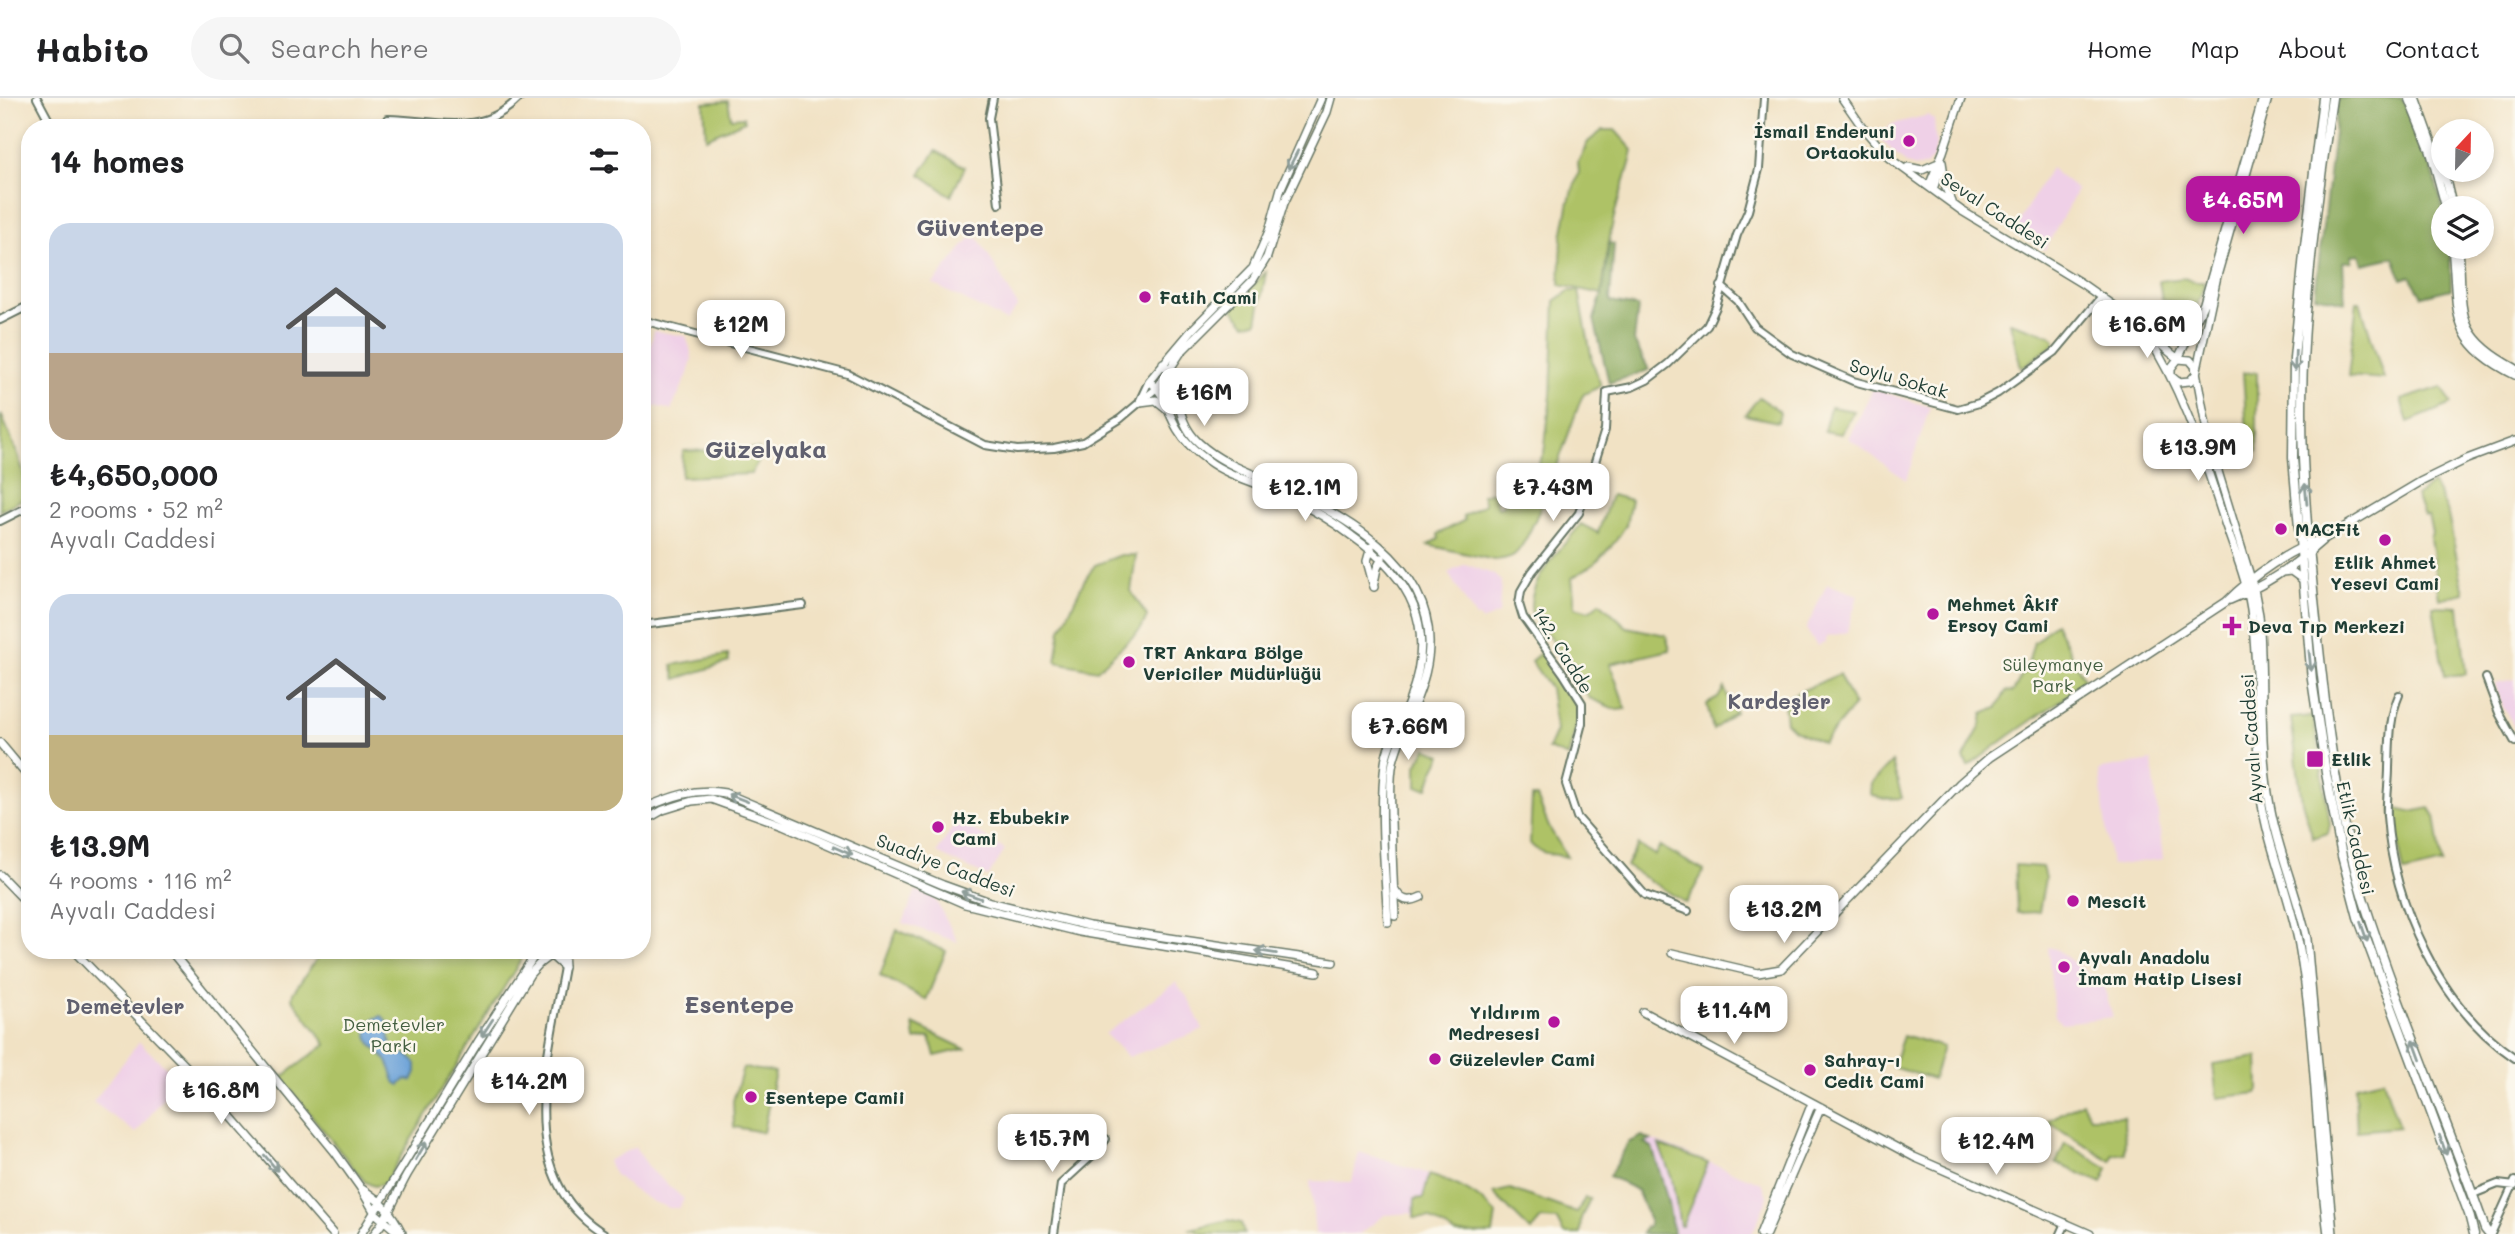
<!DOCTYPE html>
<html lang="en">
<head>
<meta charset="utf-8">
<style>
  :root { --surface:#fff; --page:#f6f6f6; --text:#202124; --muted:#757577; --line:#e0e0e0; --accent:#b5179e }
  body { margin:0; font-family:Mali,sans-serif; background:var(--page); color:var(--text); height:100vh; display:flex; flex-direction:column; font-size:26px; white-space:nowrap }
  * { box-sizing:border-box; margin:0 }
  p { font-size:23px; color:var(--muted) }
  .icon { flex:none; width:38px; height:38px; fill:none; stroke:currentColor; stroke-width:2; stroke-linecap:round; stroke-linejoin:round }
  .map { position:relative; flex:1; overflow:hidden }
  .drawer { position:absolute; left:21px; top:21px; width:630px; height:840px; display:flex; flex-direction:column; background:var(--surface); border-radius:28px; box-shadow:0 4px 10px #0003 }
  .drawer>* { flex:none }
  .needle { width:46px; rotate:22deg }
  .tools { position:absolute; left:2431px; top:21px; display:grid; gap:14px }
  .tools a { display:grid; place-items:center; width:63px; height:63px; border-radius:50%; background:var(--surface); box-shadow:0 4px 10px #0003; font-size:35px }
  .price { position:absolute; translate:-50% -60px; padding:0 16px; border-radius:14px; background:#fff; color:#222; font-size:23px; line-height:46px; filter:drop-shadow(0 2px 4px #0008) }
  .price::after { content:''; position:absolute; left:50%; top:42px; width:21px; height:16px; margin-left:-10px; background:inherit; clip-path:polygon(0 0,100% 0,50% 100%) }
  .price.current { background:var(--accent); color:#fff }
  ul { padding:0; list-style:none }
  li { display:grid; align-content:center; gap:14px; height:371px; padding:0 28px }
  li span { display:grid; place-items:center; height:217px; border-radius:21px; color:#555 }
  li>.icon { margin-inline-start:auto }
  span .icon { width:126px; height:126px; fill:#fffc; stroke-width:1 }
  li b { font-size:30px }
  h2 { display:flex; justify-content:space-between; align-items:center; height:84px; padding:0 28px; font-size:30px }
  header { display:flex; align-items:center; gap:42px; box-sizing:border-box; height:98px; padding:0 35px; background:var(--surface); border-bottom:2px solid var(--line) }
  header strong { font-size:33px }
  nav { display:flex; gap:38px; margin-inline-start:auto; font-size:24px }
  .search { width:490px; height:63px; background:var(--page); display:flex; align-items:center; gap:18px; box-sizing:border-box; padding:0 24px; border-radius:38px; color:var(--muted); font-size:26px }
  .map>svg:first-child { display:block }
  .built { fill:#efd0e7 }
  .green { fill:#aec266; stroke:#66804d; stroke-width:2 }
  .forest { fill:#8aa85b; stroke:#547248; stroke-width:2 }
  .water { fill:#6ba1d8; stroke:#456f86; stroke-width:2 }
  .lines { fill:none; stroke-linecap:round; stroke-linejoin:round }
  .tertiary-casing { stroke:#687766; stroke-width:10 }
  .secondary-casing { stroke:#687766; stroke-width:10 }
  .primary-casing { stroke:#687766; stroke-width:11 }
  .tertiary { stroke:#fff; stroke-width:6 }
  .secondary { stroke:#fff; stroke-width:7 }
  .primary { stroke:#fff; stroke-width:8 }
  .oneway { stroke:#8f9e9a }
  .poi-dot { fill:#b5179e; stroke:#fbf7ec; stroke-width:2.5 }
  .labels { text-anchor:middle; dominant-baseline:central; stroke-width:5; stroke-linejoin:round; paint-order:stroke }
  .poi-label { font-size:18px; font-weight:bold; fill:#1f3d34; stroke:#fbf7ec; text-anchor:start }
  .street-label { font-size:18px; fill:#1f3d34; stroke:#fbf7ec }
  .park-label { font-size:18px; fill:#435e40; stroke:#fbf7ec }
  .quarter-label { font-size:21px; font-weight:bold; fill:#60606f; stroke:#fbf7ec }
  .district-label { font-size:24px; font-weight:bold; fill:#60606f; stroke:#fbf7ec }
</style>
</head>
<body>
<header>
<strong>Habito</strong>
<div class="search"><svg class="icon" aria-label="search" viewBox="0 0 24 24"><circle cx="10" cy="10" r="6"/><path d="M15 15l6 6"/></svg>Search here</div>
<nav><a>Home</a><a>Map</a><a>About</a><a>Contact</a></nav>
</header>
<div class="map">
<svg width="2515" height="1136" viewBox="0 0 2515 1136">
  <rect width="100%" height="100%" fill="#fbf7ec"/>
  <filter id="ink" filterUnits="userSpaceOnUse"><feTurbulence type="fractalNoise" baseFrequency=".0143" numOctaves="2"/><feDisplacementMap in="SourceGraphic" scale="14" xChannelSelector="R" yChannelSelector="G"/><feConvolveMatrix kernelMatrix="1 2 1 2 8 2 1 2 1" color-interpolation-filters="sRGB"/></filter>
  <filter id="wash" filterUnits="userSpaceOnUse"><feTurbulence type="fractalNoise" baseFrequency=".00686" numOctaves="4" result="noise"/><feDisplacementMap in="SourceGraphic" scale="28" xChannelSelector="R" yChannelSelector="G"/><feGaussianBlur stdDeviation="1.57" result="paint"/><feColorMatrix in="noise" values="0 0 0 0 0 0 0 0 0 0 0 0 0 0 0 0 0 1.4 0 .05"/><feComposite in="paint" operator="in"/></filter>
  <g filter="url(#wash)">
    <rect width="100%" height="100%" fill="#f1e2c4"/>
    <path class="built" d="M1929 17 1934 22 1936 46 1934 59 1925 69H1916L1906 66 1879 40 1892 26Z
      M2050 70 2077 92 2045 152 2013 134Z
      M971 139 979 141 1018 208 1006 223 933 186Z
      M654 233 686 238 690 250 692 261 688 276 671 312 642 305V282Z
      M1873 291 1930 309 1906 382 1848 340Z
      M1465 466 1493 476 1501 483 1499 516 1482 523 1480 519 1476 520 1448 475Z
      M1827 486 1858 497 1847 534 1826 539V544L1817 548 1806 531Z
      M2515 581V631L2503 609 2495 585Z
      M2152 663 2163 761 2111 768 2099 674 2102 671Z
      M957 721 1005 752 988 779 937 755Z
      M916 792 934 799 958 844 903 825Z
      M2048 849 2056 851 2103 887 2113 919 2062 925 2054 919Z
      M1176 884 1190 903 1203 932 1128 959 1105 936Z
      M139 944 179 981 136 1035 93 1004Z
      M1642 1038 1762 1085 1768 1099 1752 1136H1642L1645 1129 1649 1128 1650 1123 1637 1092 1609 1078 1629 1044Z
      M635 1049 651 1072 684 1101 679 1110H670L653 1104 632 1091 615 1077 607 1063Z
      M1359 1054 1429 1076 1422 1100 1416 1099 1414 1120 1411 1115 1385 1117 1359 1136H1315L1310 1083 1352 1084Z"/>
    <path class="green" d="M728 3 731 20 743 19 745 23 706 40 704 5Z
      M1603 32H1615L1633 52C1630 71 1623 86 1618 104 1609 134 1606 165 1602 196L1560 187 1562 139 1569 103 1579 74 1578 64 1588 44Z
      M936 53 965 69 951 98 920 76Z
      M1266 174 1257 224 1246 226 1232 210Z
      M2184 180 2194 184H2205L2197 208 2162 202 2159 183Z
      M1569 193H1579L1592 262 1601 288 1584 296 1581 301C1570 330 1534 440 1515 456 1510 461 1501 461 1494 462L1428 447 1439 441 1438 436 1465 422 1463 418 1485 406 1482 397 1492 394 1499 410 1516 396 1536 371 1544 355 1551 297 1555 203Z
      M2357 204H2360L2384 281 2348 278Z
      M2010 224 2051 237 2055 242V246L2021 270Z
      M2257 274V354L2253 355 2247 335 2243 275Z
      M2442 289 2452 306 2408 324 2401 302Z
      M1759 299 1778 312 1780 315 1778 324 1745 317Z
      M1830 309 1854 313 1841 336 1824 333Z
      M1 316 18 357 30 397 0 413Z
      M758 351 759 361 751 376 681 379 683 353Z
      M2433 386 2447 412 2464 495 2439 501 2430 440 2432 434 2428 418H2424L2416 398Z
      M1611 397 1631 402 1626 427 1615 444 1595 465 1572 480 1575 509 1589 513 1600 504 1627 529 1666 537 1670 552 1610 566 1626 611 1617 612 1589 600 1578 577 1532 515C1524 485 1564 448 1581 426L1598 435Z
      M1121 457H1136L1131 493 1147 518 1141 531 1097 572 1056 564 1061 531 1084 483 1095 467Z
      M2433 508 2459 509 2466 576 2444 578Z
      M2055 525 2086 585 2009 638 1968 669 1964 660 1981 627 1983 616 1997 610 2006 593 2013 594 2021 578 2026 573 2034 544C2042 541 2045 531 2055 525Z
      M1543 553 1576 602 1578 621 1568 659 1548 651 1556 633 1550 590 1531 563Z
      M728 557 729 564 676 581 672 567Z
      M1839 576 1854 608 1823 645 1794 632 1786 624 1784 606 1788 599Z
      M1724 590 1735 614 1713 632 1707 606 1718 600Z
      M2313 618 2330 726 2328 735 2313 740 2302 704 2291 620Z
      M1426 650 1442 657 1433 674 1428 690 1417 689V668Z
      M1892 664 1902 700 1881 701 1870 696 1871 686Z
      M1532 699H1537L1549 729 1567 759C1554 756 1537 756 1530 745Z
      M2392 710 2410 714 2430 710 2435 718 2442 766 2404 775Z
      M1638 747 1655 757 1660 748 1704 773 1686 805 1626 768Z
      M2015 767 2042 769 2045 780 2039 814 2017 815Z
      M1800 797 1816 805 1826 815 1815 828 1787 824Z
      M897 832 946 853 926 902 880 877Z
      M323 852H527L384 1086 374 1088 365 1084 281 980 326 946 292 900 293 895Z
      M913 926 965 951 935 958 930 939 915 942Z
      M1903 937 1943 949 1933 981 1893 969Z
      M2258 959 2259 992 2257 995 2217 1000 2213 966Z
      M743 970 775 974 763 1034 734 1029 733 1003Z
      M2383 981 2399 1029 2357 1033 2355 990 2357 987Z
      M2082 1004 2090 1019 2124 1018 2125 1055 2113 1057 2111 1063 2050 1025 2049 1022Z
      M2065 1045 2108 1070 2102 1085 2056 1065Z
      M1659 1047 1708 1065 1682 1128H1680L1672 1081Z
      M1429 1077C1456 1085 1477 1095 1496 1116L1493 1136H1456L1429 1120H1414L1415 1101 1423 1100Z
      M1510 1091 1577 1115 1585 1100 1590 1101 1581 1120 1580 1136H1564L1557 1122 1541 1121 1531 1133 1493 1095Z
      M1228 1122 1241 1125 1244 1136H1205L1191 1131Z"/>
    <path class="forest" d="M2338 0H2402L2431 67 2443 110V149H2450L2451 191 2422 198 2410 178 2402 181 2394 159 2363 166 2360 156 2352 157V163L2343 164 2345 204 2315 197Z
      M1609 145 1614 146 1610 202 1611 204 1638 209 1634 243 1649 272 1609 285 1594 221 1602 196Z
      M1642 1038 1651 1042 1644 1045 1652 1049C1661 1078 1670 1106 1673 1136H1642L1645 1129 1649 1128 1650 1123 1637 1092 1609 1078 1629 1044Z"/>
    <path class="water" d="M382 918 388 925 391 950 409 958 416 966V974L412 983 406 981 400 987 396 985C392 978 391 969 386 962 375 947 368 951 367 927L373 921Z"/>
  </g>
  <g filter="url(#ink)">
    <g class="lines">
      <g class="tertiary-casing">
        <path id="tertiary" d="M37 0 53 30
          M993 0 989 20 999 106
          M378 30 385 26 388 21C437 22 480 40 519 0
          M1721 188 1738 203 1755 229 1792 256 1853 283 1958 311 1979 305 1998 295 2055 254 2101 199
          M0 222 30 207
          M642 222 848 276 985 347 1017 352 1054 350 1083 344 1120 321 1158 289
          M1140 302 1149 283
          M0 423 30 408
          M642 527 803 507
          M2486 580 2499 615 2515 644
          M2399 597C2389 620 2390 644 2389 670 2389 685 2386 702 2387 718 2393 806 2440 910 2515 960
          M1688 813 1645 797 1577 719 1566 686 1582 625V605L1563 575 1523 519 1519 506 1521 493 1532 474 1579 415 1605 332 1607 294 1632 289 1647 282 1668 266 1707 228 1716 209 1737 137 1748 113 1759 71 1764 0
          M564 869C549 957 510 1079 605 1136
          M2473 1096 2498 1086 2515 1088
          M1054 1136 1061 1086 1098 1052 1106 1041
          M2061 1136 2066 1125
          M2491 1136 2515 1083"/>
      </g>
      <g class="secondary-casing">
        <path id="secondary" d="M1321 0 1281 90 1269 133 1253 170 1192 232 1149 283C1166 295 1167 315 1178 332 1185 344 1196 354 1207 362 1228 378 1256 384 1279 395 1305 407 1330 421 1352 438 1412 480 1437 529 1410 601 1403 622 1388 643 1385 665 1379 717 1385 772 1388 824
          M1842 0 1863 30 1889 60 1962 113 2081 185 2118 211 2178 261
          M2263 0 2204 205 2178 261 2171 270V278L2178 284 2190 283 2196 276 2217 178 2268 0
          M2409 0 2430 52 2446 110
          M2416 0 2447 86 2453 110
          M1942 64 1946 90 1952 104
          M1908 69 1922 72 1936 66
          M1929 88 1943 54 1961 0
          M1933 91 1941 68
          M2452 149C2459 214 2446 243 2515 277
          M2459 149C2464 212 2451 236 2515 270
          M2145 234C2184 293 2204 361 2226 428 2236 457 2249 488 2252 519 2259 573 2255 629 2259 683 2263 739 2289 792 2299 847 2316 942 2315 1040 2328 1136
          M2178 261 2190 262 2195 268 2209 344 2254 491 2259 517C2264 576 2259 636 2268 695 2275 745 2296 792 2307 841L2333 1136
          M1163 265C1181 286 1173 322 1199 345 1222 366 1251 375 1278 387 1343 417 1432 465 1429 548 1428 590 1403 625 1393 664 1389 683 1391 703 1391 722 1392 754 1393 786 1395 818
          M1158 289 1181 254 1253 182 1267 159 1284 105 1327 14 1331 0
          M1140 304 1156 302 1167 311
          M1371 449 1367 463 1374 489
          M2282 474 2291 473 2302 481
          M1374 485 1377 470 1382 460
          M2230 502C2263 489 2296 466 2322 443
          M0 645 30 681
          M642 711C670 699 695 689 725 695L943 787 990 804 1089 828 1333 864
          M642 724 663 712 692 703 711 701 783 727 965 806 1080 834 1317 874
          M0 777 30 808
          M1394 790C1401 803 1408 805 1421 799
          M73 852 204 987 333 1136
          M170 852 335 1054 360 1089 375 1115 400 1136
          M545 852 564 869
          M563 852 564 869
          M1672 855 1758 875 1781 871 1960 685 1990 659 2226 504C2251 479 2292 449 2326 440L2420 384 2467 361 2515 343
          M1643 914 1914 1059 2090 1136
          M362 1091C383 1105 390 1112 402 1135
          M361 1136 478 944 538 852
          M374 1136C390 1117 395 1098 407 1077L530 876 540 865 557 852
          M1760 1136 1812 1005
          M1766 1136 1821 1009"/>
      </g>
      <g class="primary-casing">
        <path id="primary" d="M2323 0 2304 156 2294 260 2293 360 2312 582 2326 675 2342 758 2358 819 2469 1116 2474 1136
          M2332 0C2317 103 2302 209 2302 313 2302 392 2311 472 2319 551 2328 635 2339 722 2364 803 2399 914 2447 1021 2485 1131L2489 1136"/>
      </g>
      <use href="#tertiary" class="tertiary"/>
      <use href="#secondary" class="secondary"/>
      <use href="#primary" class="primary"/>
    </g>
    <defs><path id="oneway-shaft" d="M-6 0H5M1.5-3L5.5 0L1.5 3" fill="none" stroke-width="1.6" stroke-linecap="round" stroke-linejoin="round" transform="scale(1.75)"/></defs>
    <g class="oneway">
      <use href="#oneway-shaft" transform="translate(1293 62) rotate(117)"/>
      <use href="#oneway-shaft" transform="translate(2295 263) rotate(92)"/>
      <use href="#oneway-shaft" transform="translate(2306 396) rotate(-95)"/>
      <use href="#oneway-shaft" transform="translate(2310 563) rotate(84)"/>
      <use href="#oneway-shaft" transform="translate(738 700) rotate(-159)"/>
      <use href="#oneway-shaft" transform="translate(843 753) rotate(24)"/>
      <use href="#oneway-shaft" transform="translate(971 797) rotate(-160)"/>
      <use href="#oneway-shaft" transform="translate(2364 834) rotate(71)"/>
      <use href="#oneway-shaft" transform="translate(1266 854) rotate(-171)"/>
      <use href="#oneway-shaft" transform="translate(487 930) rotate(123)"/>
      <use href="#oneway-shaft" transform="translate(2417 952) rotate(-110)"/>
      <use href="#oneway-shaft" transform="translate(2443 1047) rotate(70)"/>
      <use href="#oneway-shaft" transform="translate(421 1053) rotate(-59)"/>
      <use href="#oneway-shaft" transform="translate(271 1065) rotate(50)"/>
    </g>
  </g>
  <g class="poi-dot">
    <circle cx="1909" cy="43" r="7"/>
    <circle cx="1145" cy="199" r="7"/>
    <circle cx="2281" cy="431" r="7"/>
    <circle cx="2385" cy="442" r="7"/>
    <circle cx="1933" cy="516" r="7"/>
    <path d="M2228.5 517.5h7v7h7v7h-7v7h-7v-7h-7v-7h7z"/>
    <circle cx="1129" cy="564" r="7"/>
    <rect x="2306" y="652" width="18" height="18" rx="3.5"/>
    <circle cx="938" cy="729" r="7"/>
    <circle cx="2073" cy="803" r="7"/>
    <circle cx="2064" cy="869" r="7"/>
    <circle cx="1554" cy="924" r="7"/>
    <circle cx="1435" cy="961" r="7"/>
    <circle cx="1810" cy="972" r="7"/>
    <circle cx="751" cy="999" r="7"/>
  </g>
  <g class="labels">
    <g class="poi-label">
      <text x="1895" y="33" text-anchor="end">İsmail Enderuni<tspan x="1895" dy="21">Ortaokulu</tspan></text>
      <text x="1159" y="199">Fatih Cami</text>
      <text x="2295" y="431">MACFit</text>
      <text x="2385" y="464" text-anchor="middle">Etlik Ahmet<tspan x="2385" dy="21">Yesevi Cami</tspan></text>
      <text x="1947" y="506">Mehmet Âkif<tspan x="1947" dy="21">Ersoy Cami</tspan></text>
      <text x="2248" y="528">Deva Tıp Merkezi</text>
      <text x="1143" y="554">TRT Ankara Bölge<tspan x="1143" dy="21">Vericiler Müdürlüğü</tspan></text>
      <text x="2331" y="661">Etlik</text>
      <text x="952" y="719">Hz. Ebubekir<tspan x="952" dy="21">Cami</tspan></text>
      <text x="2087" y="803">Mescit</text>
      <text x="2078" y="859">Ayvalı Anadolu<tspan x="2078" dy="21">İmam Hatip Lisesi</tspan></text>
      <text x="1540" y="914" text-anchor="end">Yıldırım<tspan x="1540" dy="21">Medresesi</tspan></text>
      <text x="1449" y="961">Güzelevler Cami</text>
      <text x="1824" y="962">Sahray-ı<tspan x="1824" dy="21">Cedit Cami</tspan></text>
      <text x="765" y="999">Esentepe Camii</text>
    </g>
    <g class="street-label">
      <text transform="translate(1995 112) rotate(33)">Seval Caddesi</text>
      <text transform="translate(1899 280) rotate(16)">Soylu Sokak</text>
      <text transform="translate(1563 552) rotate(58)">142. Cadde</text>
      <text transform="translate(2251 641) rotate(-94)">Ayvalı Caddesi</text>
      <text transform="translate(2356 740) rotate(77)">Etlik Caddesi</text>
      <text transform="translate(946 767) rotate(21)">Suadiye Caddesi</text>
    </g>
    <g class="park-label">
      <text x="2053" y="566">Süleymanye<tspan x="2053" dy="21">Park</tspan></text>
      <text x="394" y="926">Demetevler<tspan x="394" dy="21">Parkı</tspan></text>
    </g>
    <g class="quarter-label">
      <text x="1779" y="602">Kardeşler</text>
      <text x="125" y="907">Demetevler</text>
    </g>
    <g class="district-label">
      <text x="980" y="128">Güventepe</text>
      <text x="766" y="350">Güzelyaka</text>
      <text x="739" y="905">Esentepe</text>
    </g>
  </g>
</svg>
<div class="tools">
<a><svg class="needle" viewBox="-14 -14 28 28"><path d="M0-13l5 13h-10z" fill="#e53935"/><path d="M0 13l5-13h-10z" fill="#757577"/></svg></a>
<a><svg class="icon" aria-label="layers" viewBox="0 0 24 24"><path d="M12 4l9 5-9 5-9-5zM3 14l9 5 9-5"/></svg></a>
</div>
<b class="price current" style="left:2243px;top:138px">₺4.65M</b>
<b class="price" style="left:741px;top:262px">₺12M</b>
<b class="price" style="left:2147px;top:262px">₺16.6M</b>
<b class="price" style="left:1204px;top:330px">₺16M</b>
<b class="price" style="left:2198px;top:385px">₺13.9M</b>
<b class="price" style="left:1305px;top:425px">₺12.1M</b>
<b class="price" style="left:1553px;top:425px">₺7.43M</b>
<b class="price" style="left:1408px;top:664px">₺7.66M</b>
<b class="price" style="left:1784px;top:847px">₺13.2M</b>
<b class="price" style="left:1734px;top:948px">₺11.4M</b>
<b class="price" style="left:529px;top:1019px">₺14.2M</b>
<b class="price" style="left:221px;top:1028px">₺16.8M</b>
<b class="price" style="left:1052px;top:1076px">₺15.7M</b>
<b class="price" style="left:1996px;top:1079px">₺12.4M</b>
<section class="drawer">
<h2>14 homes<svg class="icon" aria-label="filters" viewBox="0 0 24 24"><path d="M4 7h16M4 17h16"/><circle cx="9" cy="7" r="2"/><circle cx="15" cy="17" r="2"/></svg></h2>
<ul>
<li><span style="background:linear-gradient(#c9d6e8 60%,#b9a48a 0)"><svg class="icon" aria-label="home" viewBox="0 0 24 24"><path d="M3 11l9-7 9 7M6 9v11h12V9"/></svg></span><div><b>₺4,650,000</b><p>2 rooms · 52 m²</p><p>Ayvalı Caddesi</p></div></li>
<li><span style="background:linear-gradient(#c9d6e8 65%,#c2b280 0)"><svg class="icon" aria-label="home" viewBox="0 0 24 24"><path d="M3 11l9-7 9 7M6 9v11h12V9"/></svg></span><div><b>₺13.9M</b><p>4 rooms · 116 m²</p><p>Ayvalı Caddesi</p></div></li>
</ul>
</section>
</div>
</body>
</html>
